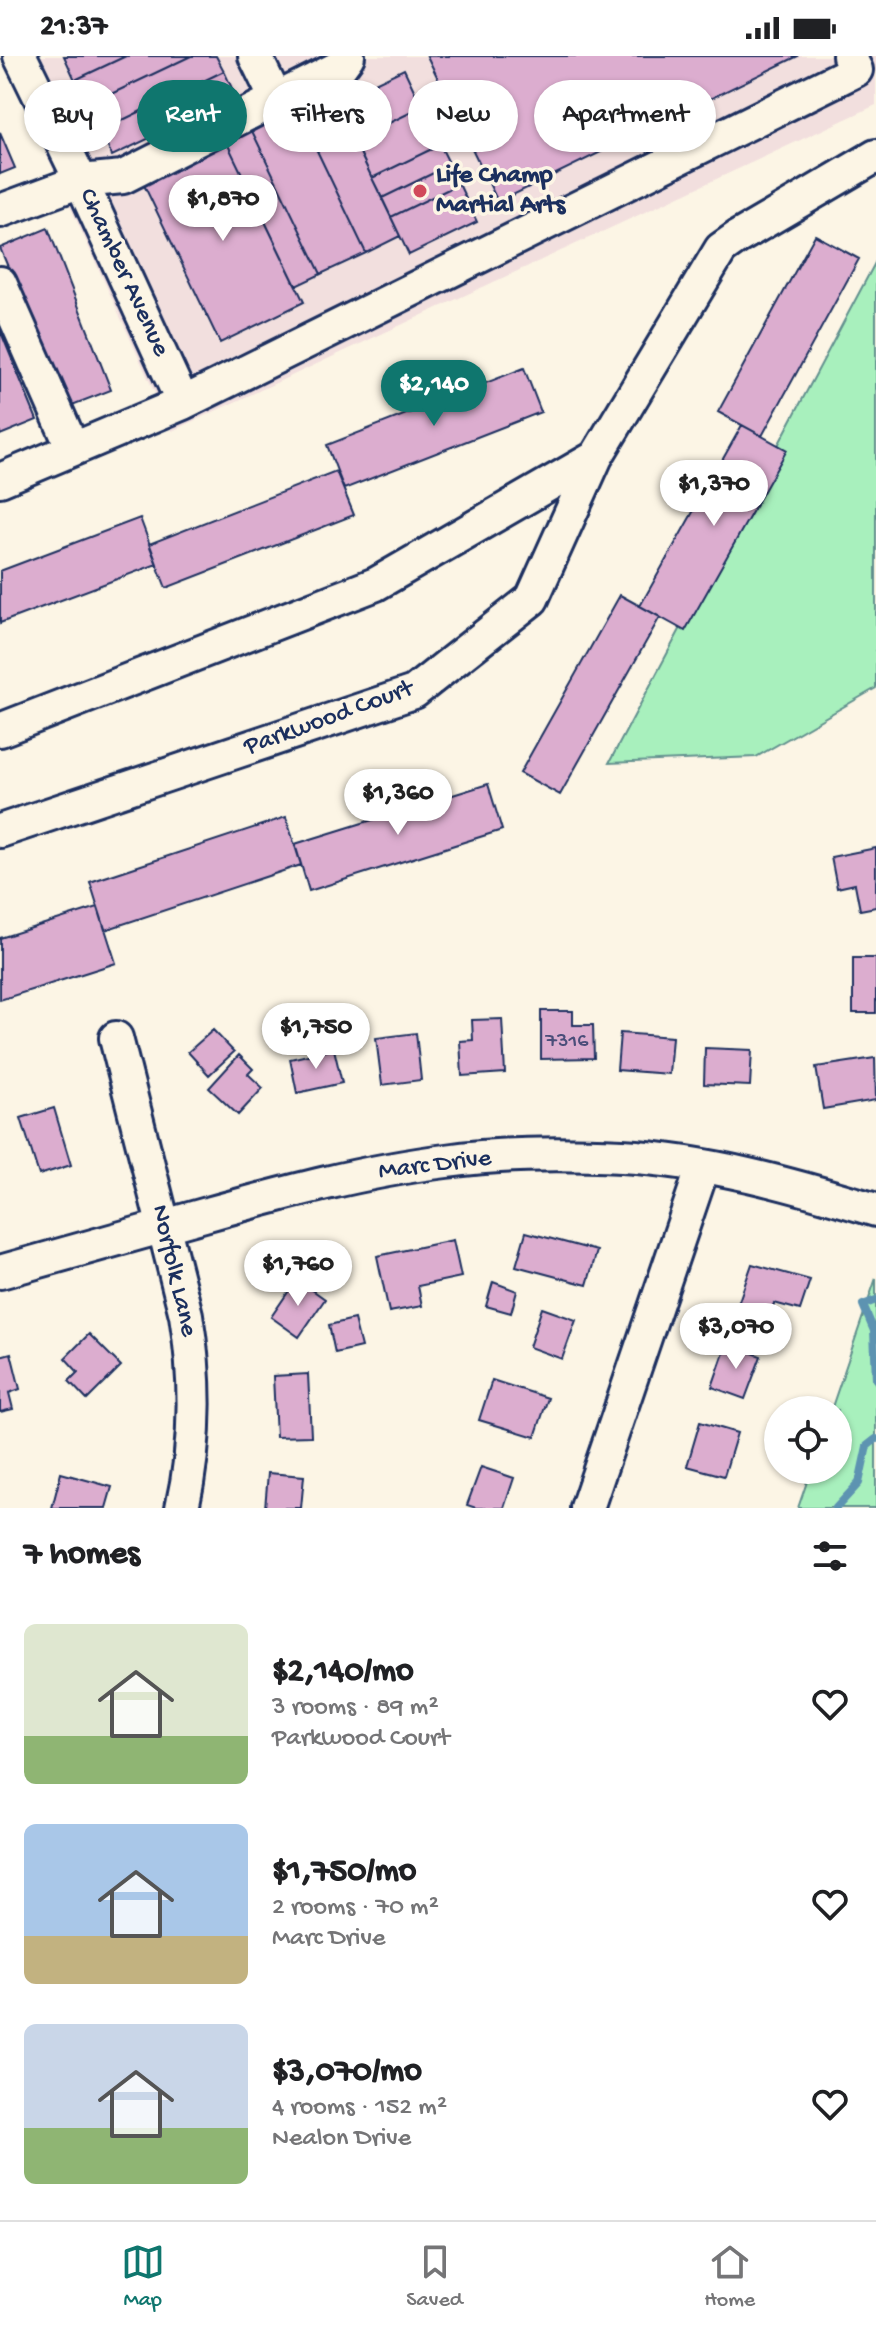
<!DOCTYPE html>
<html lang="en">
<head>
<meta charset="utf-8">
<style>
  :root { --surface:#fff; --page:#f6f6f6; --text:#202124; --muted:#757577; --line:#e0e0e0; --accent:#0f766e }
  body { margin:0; font-family:"Gochi Hand",sans-serif; background:var(--page); color:var(--text); height:100vh; display:flex; flex-direction:column; font-size:30px; white-space:nowrap }
  * { box-sizing:border-box; margin:0 }
  p { font-size:26px; color:var(--muted) }
  .icon { flex:none; width:44px; height:44px; fill:none; stroke:currentColor; stroke-width:2; stroke-linecap:round; stroke-linejoin:round }
  .map { position:relative; height:1452px; overflow:hidden }
  .details { display:flex; flex-direction:column; background:var(--surface); flex:1 }
  .details>* { flex:none }
  .banner { position:absolute; left:24px; top:24px; width:828px; height:72px; display:flex; gap:16px }
  .tools { position:absolute; left:764px; top:1340px; display:grid; gap:16px }
  .tools a { display:grid; place-items:center; width:88px; height:88px; border-radius:50%; background:var(--surface); box-shadow:0 2px 6px #0004; font-size:40px }
  .price { position:absolute; translate:-50% -68px; padding:0 18px; border-radius:28px; background:#fff; color:#222; font-size:26px; line-height:52px; filter:drop-shadow(0 2px 4px #0008) }
  .price::after { content:''; position:absolute; left:50%; top:48px; width:24px; height:18px; margin-left:-12px; background:inherit; clip-path:polygon(0 0,100% 0,50% 100%) }
  .price.selected { background:var(--accent); color:#fff }
  ul { padding:0; list-style:none }
  li { display:flex; align-items:center; gap:24px; height:200px; padding:0 24px }
  li span { display:grid; place-items:center; flex:none; width:224px; height:160px; border-radius:12px; color:#555 }
  li>.icon { margin-inline-start:auto }
  span .icon { width:96px; height:96px; fill:#fffc; stroke-width:1 }
  li b { font-size:34px }
  h2 { display:flex; justify-content:space-between; align-items:center; height:96px; padding:0 24px; font-size:34px }
  .pill { padding:0 28px; border-radius:36px; background:var(--surface); box-shadow:0 2px 6px #0004; font-size:28px; line-height:72px }
  .pill.selected { background:var(--accent); color:#fff }
  .status { display:flex; justify-content:space-between; align-items:center; height:56px; padding:0 40px; background:var(--surface); direction:ltr }
  .status svg { height:22px; fill:currentColor }
  .tabs { display:flex; justify-content:space-around; align-items:center; height:112px; border-top:2px solid var(--line); background:var(--surface); font-size:22px; color:var(--muted) }
  .tabs a { display:grid; justify-items:center; gap:4px }
  .tabs .selected { color:var(--accent) }
  .map>svg:first-child { display:block }
  .built { fill:#f2dfde }
  .green { fill:#a8f0bd; stroke:#62908e; stroke-width:2 }
  .lines { fill:none; stroke-linecap:round; stroke-linejoin:round }
  .stream { stroke:#5d93b1; stroke-width:8 }
  .building { fill:#dcadcf; stroke:#1b2f5e; stroke-width:2 }
  .minor-casing { stroke:#1b2f5e; stroke-width:38 }
  .minor { stroke:#fcf5e5; stroke-width:32 }
  .poi-dot { fill:#d1495b; stroke:#fcf5e5; stroke-width:3 }
  .labels { text-anchor:middle; dominant-baseline:central; stroke-width:7; stroke-linejoin:round; paint-order:stroke }
  .number-label { font-size:22px; fill:#4b4e7a }
  .poi-label { font-size:26px; font-weight:bold; fill:#1b2f5e; stroke:#fcf5e5; text-anchor:start }
  .street-label { font-size:26px; fill:#1b2f5e; stroke:#fcf5e5 }
</style>
</head>
<body>
<div class="status"><b>21:37</b><svg viewBox="0 0 49 12"><path d="M0 12V9h3v3zM5 12V6h3v6zM10 12V3h3v9zM15 12V0h3v12zM26 1h20v11H26zM47 4h2v5h-2z"/></svg></div>
<div class="map">
<svg width="876" height="1452" viewBox="0 0 876 1452">
  <rect width="100%" height="100%" fill="#fcf5e5"/>
  <filter id="ink" filterUnits="userSpaceOnUse"><feTurbulence type="fractalNoise" baseFrequency=".0125" numOctaves="2"/><feDisplacementMap in="SourceGraphic" scale="16" xChannelSelector="R" yChannelSelector="G"/><feConvolveMatrix kernelMatrix="1 2 1 2 8 2 1 2 1" color-interpolation-filters="sRGB"/></filter>
  <g filter="url(#ink)">
    <path class="built" d="M2 0H876V49L172 375Z"/>
    <path class="green" d="M876 205V632L756 701 609 707Z
      M876 1222V1452H798L811 1414H838V1354H831Z"/>
    <g class="lines">
      <path class="stream" d="M876 1244 863 1249 874 1275 876 1323
        M836 1452 859 1427 867 1390 876 1383"/>
    </g>
    <path class="building" d="M64 0H126L75 24Z
      M126 0H191L88 49 75 24Z
      M191 0H216L224 15 100 75 88 49Z
      M427 0H798L498 146Z
      M404 13 422 51 354 84 335 46Z
      M224 15 236 41 112 100 100 75Z
      M331 37 400 180 366 197 297 53Z
      M422 51 440 89 372 122 354 84Z
      M297 53 366 197 321 218 252 75Z
      M252 75 321 218 296 230 227 87Z
      M0 77 15 112 0 118Z
      M227 87 304 246 220 287 143 127Z
      M440 89 450 109 382 142 372 122Z
      M450 109 459 128 391 161 382 142Z
      M459 128 477 166 409 199 391 161Z
      M48 172 111 334 67 351 0 192Z
      M815 179 859 203 762 380 718 356Z
      M0 274 37 364 0 379Z
      M524 312 541 356 344 433 327 389Z
      M742 369 787 394 685 575 640 550Z
      M336 415 354 459 166 532 149 488Z
      M140 462 157 508 0 567V515Z
      M620 539 660 561 560 739 520 717Z
      M488 728 502 774 309 835 295 788Z
      M286 761 301 809 105 874 90 826Z
      M876 792V851L860 854 855 828 837 832 831 801Z
      M98 851 116 907 0 944V882Z
      M853 902H876V957H853Z
      M541 955H573V969H593L594 1002 541 1003Z
      M502 963 505 1017 462 1020 460 985 473 984 472 964Z
      M213 974 234 996 209 1019 188 996Z
      M416 977 421 1024 382 1029 376 982Z
      M620 977 672 981 669 1018 617 1014Z
      M705 992 752 994 750 1030 704 1028Z
      M334 993 342 1027 297 1037 290 1003Z
      M239 999 253 1013 248 1018 263 1032 238 1059 209 1032Z
      M875 1002 876 1044 823 1053 816 1011Z
      M54 1052 71 1109 39 1119 21 1062Z
      M526 1176 597 1195 587 1229 516 1210Z
      M453 1184 461 1221 418 1230 422 1250 389 1256 377 1200Z
      M752 1208 810 1224 800 1254 774 1247 771 1259 738 1248Z
      M297 1223 325 1243 299 1281 271 1261Z
      M493 1226 517 1235 511 1257 486 1250Z
      M542 1252 576 1264 562 1303 529 1291Z
      M354 1263 361 1291 335 1297 329 1269Z
      M89 1278 121 1310 87 1344 69 1325 78 1316 65 1302Z
      M727 1288 761 1300 745 1343 712 1331Z
      M11 1297 20 1333 9 1337 13 1353 0 1356V1300Z
      M308 1318 311 1380 276 1381 273 1320Z
      M492 1324 548 1342 535 1381 479 1364Z
      M700 1366 737 1377 724 1420 687 1410Z
      M481 1411 514 1422 504 1452H476L467 1449Z
      M61 1417 112 1431 106 1452H52Z
      M268 1417 304 1420 301 1452H265Z"/>
    <g class="lines">
      <g class="minor-casing">
        <path id="minor" d="M20 0 81 125 183 347
          M255 0 276 43
          M0 155 81 125 123 121 340 11 348 0
          M0 227 73 393
          M0 424 183 347 856 14 849 0
          M0 674 376 528 596 401 721 193 738 181 876 100
          M0 775 414 636 532 543 596 401
          M116 982 186 1259C197 1325 197 1387 182 1452
          M0 1216C68 1197 136 1178 204 1159 284 1137 364 1115 446 1105 504 1097 564 1097 622 1100 709 1105 793 1129 876 1154
          M587 1452 703 1111"/>
      </g>
      <use href="#minor" class="minor"/>
    </g>
  </g>
  <circle class="poi-dot" cx="420" cy="135" r="8"/>
  <g class="labels">
    <g class="number-label">
      <text x="567" y="986">7316</text>
    </g>
    <g class="poi-label">
      <text x="436" y="120">Life Champ<tspan x="436" dy="30">Martial Arts</tspan></text>
    </g>
    <g class="street-label">
      <text transform="translate(123 217) rotate(65)">Chamber Avenue</text>
      <text transform="translate(329 663) rotate(-20)">Parkwood Court</text>
      <text transform="translate(435 1110) rotate(-7)">Marc Drive</text>
      <text transform="translate(173 1215) rotate(77)">Norfolk Lane</text>
    </g>
  </g>
</svg>
<div class="tools">
<a><svg class="icon" aria-label="locate" viewBox="0 0 24 24"><circle cx="12" cy="12" r="6"/><path d="M12 2v4M12 18v4M2 12h4M18 12h4"/></svg></a>
</div>
<b class="price" style="left:223px;top:187px">$1,870</b>
<b class="price selected" style="left:434px;top:372px">$2,140</b>
<b class="price" style="left:714px;top:472px">$1,370</b>
<b class="price" style="left:398px;top:781px">$1,360</b>
<b class="price" style="left:316px;top:1015px">$1,750</b>
<b class="price" style="left:298px;top:1252px">$1,760</b>
<b class="price" style="left:736px;top:1315px">$3,070</b>
<div class="banner">
<a class="pill">Buy</a>
<a class="pill selected">Rent</a>
<a class="pill">Filters</a>
<a class="pill">New</a>
<a class="pill">Apartment</a>
</div>
</div>
<section class="details">
<h2>7 homes<svg class="icon" aria-label="filters" viewBox="0 0 24 24"><path d="M4 7h16M4 17h16"/><circle cx="9" cy="7" r="2"/><circle cx="15" cy="17" r="2"/></svg></h2>
<ul>
<li><span style="background:linear-gradient(#dfe7d0 70%,#8fb573 0)"><svg class="icon" aria-label="home" viewBox="0 0 24 24"><path d="M3 11l9-7 9 7M6 9v11h12V9"/></svg></span><div><b>$2,140/mo</b><p>3 rooms · 89 m²</p><p>Parkwood Court</p></div><svg class="icon" aria-label="heart" viewBox="0 0 24 24"><path d="M12 20l-8-8c-3-5 5-10 8-4 3-6 11-1 8 4z"/></svg></li>
<li><span style="background:linear-gradient(#a9c7e8 70%,#c2b280 0)"><svg class="icon" aria-label="home" viewBox="0 0 24 24"><path d="M3 11l9-7 9 7M6 9v11h12V9"/></svg></span><div><b>$1,750/mo</b><p>2 rooms · 70 m²</p><p>Marc Drive</p></div><svg class="icon" aria-label="heart" viewBox="0 0 24 24"><path d="M12 20l-8-8c-3-5 5-10 8-4 3-6 11-1 8 4z"/></svg></li>
<li><span style="background:linear-gradient(#c9d6e8 65%,#8fb573 0)"><svg class="icon" aria-label="home" viewBox="0 0 24 24"><path d="M3 11l9-7 9 7M6 9v11h12V9"/></svg></span><div><b>$3,070/mo</b><p>4 rooms · 152 m²</p><p>Nealon Drive</p></div><svg class="icon" aria-label="heart" viewBox="0 0 24 24"><path d="M12 20l-8-8c-3-5 5-10 8-4 3-6 11-1 8 4z"/></svg></li>
</ul>
</section>
<nav class="tabs">
<a class="selected"><svg class="icon" aria-label="map" viewBox="0 0 24 24"><path d="M3 6l6-2 6 2 6-2v14l-6 2-6-2-6 2zM9 4v14M15 6v14"/></svg>Map</a>
<a><svg class="icon" aria-label="saved" viewBox="0 0 24 24"><path d="M7 4h10v16l-5-4-5 4z"/></svg>Saved</a>
<a><svg class="icon" aria-label="home" viewBox="0 0 24 24"><path d="M3 11l9-7 9 7M6 9v11h12V9"/></svg>Home</a>
</nav>
</body>
</html>
